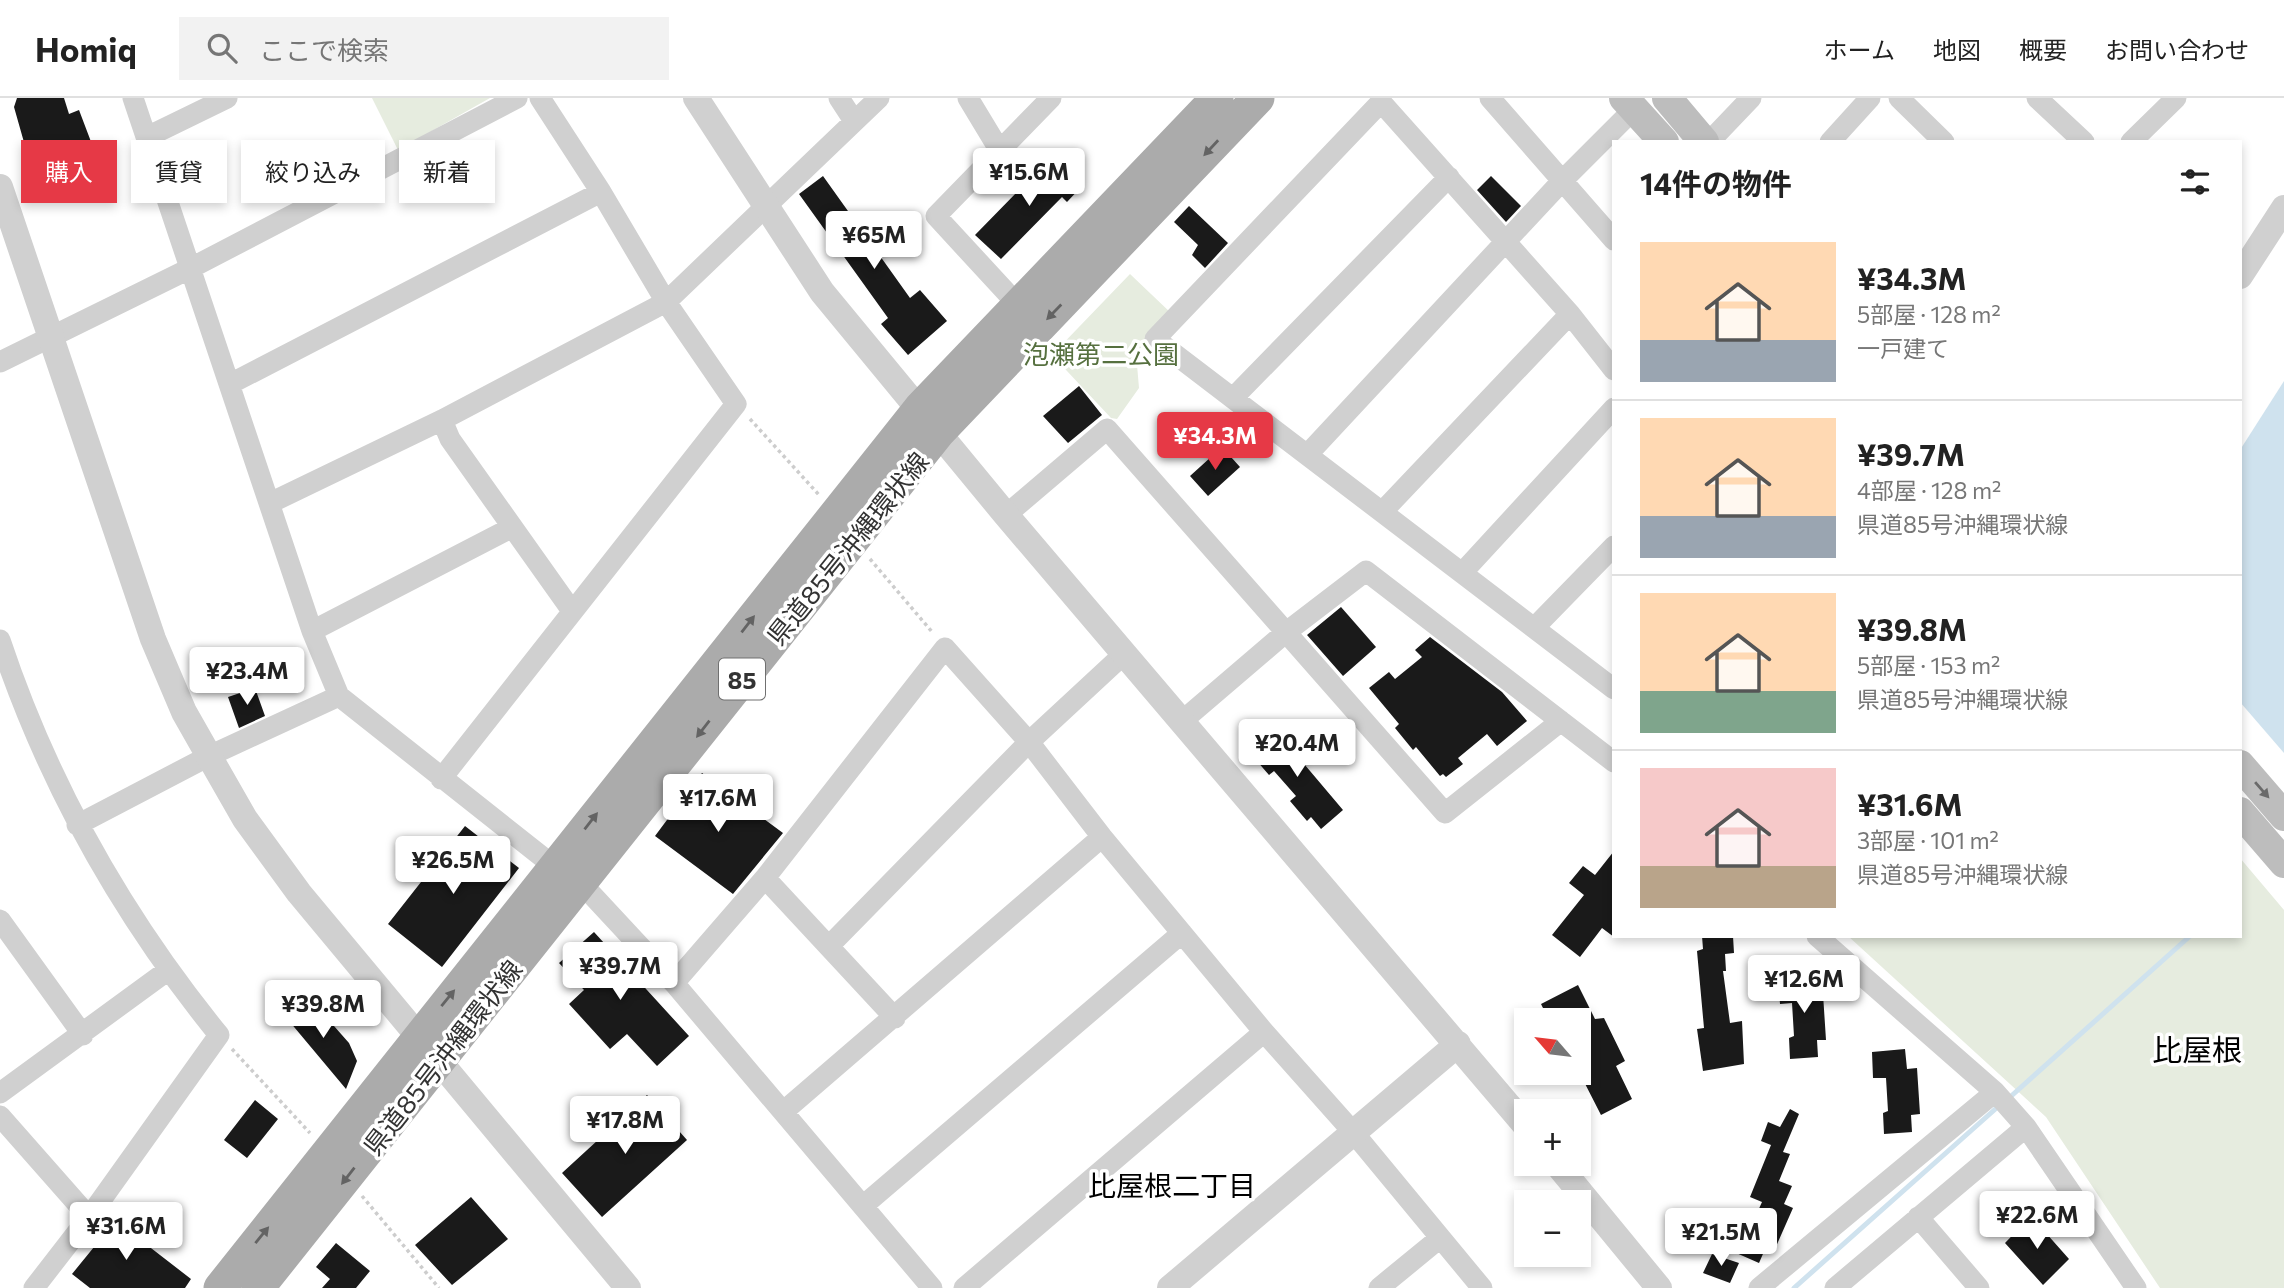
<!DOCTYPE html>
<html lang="ja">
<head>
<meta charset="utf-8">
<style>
  :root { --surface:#fff; --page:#f2f2f2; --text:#222; --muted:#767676; --line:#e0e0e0; --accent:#e63946 }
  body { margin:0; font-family:Commissioner,"Noto Sans JP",sans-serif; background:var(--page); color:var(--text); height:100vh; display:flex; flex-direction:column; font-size:26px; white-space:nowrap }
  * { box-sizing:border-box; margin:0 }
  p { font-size:23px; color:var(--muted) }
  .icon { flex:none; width:38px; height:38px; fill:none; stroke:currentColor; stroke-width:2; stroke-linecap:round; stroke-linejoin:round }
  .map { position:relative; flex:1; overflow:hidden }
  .drawer { position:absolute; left:1612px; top:42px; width:630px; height:798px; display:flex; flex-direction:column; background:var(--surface); border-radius:0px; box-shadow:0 4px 10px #0003 }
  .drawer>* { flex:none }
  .top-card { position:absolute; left:21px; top:42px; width:665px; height:63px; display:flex; gap:14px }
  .needle { width:46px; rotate:298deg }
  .buttons { position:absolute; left:1514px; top:910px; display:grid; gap:14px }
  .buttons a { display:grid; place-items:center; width:77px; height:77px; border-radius:0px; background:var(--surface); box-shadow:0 4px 10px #0003; font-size:35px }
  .price { position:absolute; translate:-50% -60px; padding:0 16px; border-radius:7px; background:#fff; color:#222; font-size:23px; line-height:46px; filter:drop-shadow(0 2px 4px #0008) }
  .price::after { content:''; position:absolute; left:50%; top:42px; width:21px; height:16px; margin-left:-10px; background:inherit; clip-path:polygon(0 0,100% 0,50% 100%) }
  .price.current { background:var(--accent); color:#fff }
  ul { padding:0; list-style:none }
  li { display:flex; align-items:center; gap:21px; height:175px; padding:0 28px }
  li+li { border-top:2px solid var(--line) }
  li span { display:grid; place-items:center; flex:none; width:196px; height:140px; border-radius:0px; color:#555 }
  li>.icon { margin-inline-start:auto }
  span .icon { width:84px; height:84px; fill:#fffc; stroke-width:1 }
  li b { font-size:30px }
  h2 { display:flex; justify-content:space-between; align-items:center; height:84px; padding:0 28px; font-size:30px }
  .tag { padding:0 24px; border-radius:0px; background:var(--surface); box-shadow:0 4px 10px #0003; font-size:24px; line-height:63px }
  .tag.current { background:var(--accent); color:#fff }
  header { display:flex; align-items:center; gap:42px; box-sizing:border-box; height:98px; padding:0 35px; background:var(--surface); border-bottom:2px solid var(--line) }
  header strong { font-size:33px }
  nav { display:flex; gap:38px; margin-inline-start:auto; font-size:24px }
  .search { width:490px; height:63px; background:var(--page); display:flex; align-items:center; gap:18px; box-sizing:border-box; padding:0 24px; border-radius:0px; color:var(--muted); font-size:26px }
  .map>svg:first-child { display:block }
  .green { fill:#e6ecdf }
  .water { fill:#cfe2ee }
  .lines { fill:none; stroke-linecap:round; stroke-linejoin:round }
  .stream { stroke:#cfe2ee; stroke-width:5 }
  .building { fill:#1a1a1a }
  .path { stroke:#cdcdcd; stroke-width:3.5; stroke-dasharray:3.5 3.5; stroke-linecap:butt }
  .minor { stroke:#d0d0d0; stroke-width:21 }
  .tertiary { stroke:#d0d0d0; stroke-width:26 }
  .secondary { stroke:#bdbdbd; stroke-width:30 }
  .primary { stroke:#ababab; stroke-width:33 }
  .oneway { fill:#636363 }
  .oneway2 { fill:#6a6a6a }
  .labels { text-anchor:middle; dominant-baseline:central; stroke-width:7; stroke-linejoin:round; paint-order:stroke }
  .shield { fill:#fff; stroke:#707070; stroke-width:2 }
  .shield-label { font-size:24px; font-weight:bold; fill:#333 }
  .park-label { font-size:26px; fill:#56703f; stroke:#fff }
  .street-label { font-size:26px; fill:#333; stroke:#fff }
  .neighbourhood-label { font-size:28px; fill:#000; stroke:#fff }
  .quarter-label { font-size:30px; fill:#000; stroke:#fff }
</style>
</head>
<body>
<header>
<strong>Homiq</strong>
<div class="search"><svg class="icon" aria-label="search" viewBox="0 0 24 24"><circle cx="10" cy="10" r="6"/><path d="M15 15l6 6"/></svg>ここで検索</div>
<nav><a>ホーム</a><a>地図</a><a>概要</a><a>お問い合わせ</a></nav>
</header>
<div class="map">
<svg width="2284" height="1190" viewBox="0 0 2284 1190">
  <rect width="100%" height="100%" fill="#fff"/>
  <path class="green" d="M372 0H490L398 52Z
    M1130 176 1172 216 1136 255 1139 290 1117 321 1111 320 1052 257Z
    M2240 760 2284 812V1190H2160L2046 1019 1848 838H2240Z"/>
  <path class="water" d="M2284 283V655L2240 604V352Z"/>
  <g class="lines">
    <path class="stream" d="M2009 1000 2190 838
      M1794 1190 2001 1006"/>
  </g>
  <path class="building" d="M17 0H64L69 16 79 12 93 49 31 69 14 9Z
    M1059 58 1083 87 1067 104 1062 99 1001 161 975 137 1023 88 1027 91Z
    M823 78 910 200 920 192 947 223 908 257 881 226 888 220 799 96Z
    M1491 78 1521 108 1506 124 1477 92Z
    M1189 108 1228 145 1205 170 1192 157 1198 147 1174 124Z
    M1079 288 1102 317 1068 345 1043 318Z
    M1222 349 1240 369 1208 398 1190 378Z
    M1341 509 1376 549 1343 578 1307 537Z
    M1430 539 1502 594 1527 623 1497 648 1487 636 1458 660 1463 666 1446 679 1443 676 1440 678 1416 649 1413 652 1395 630 1399 626 1369 590 1389 574 1395 581 1422 559 1415 552Z
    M255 590 265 618 239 630 228 599Z
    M1272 628 1343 712 1321 731 1311 719 1307 723 1290 703 1296 698 1274 673 1269 677 1256 662 1263 656 1253 644Z
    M702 675 783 735 733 796 655 738Z
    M465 728 519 770 442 869 388 826Z
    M1614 753V839L1602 830 1580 859 1552 837 1584 797 1569 785 1583 768 1595 777Z
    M594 834 689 938 657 968 627 936 610 951 569 906 584 892 559 865Z
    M1702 838H1733L1734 855 1725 856 1726 873H1723L1730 925 1742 923 1744 966 1703 973 1697 931 1704 930 1697 853 1703 851Z
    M1811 876 1813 896H1823L1826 942H1817L1818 959 1790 961 1789 940 1794 938 1792 905 1780 906 1778 879Z
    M1578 887 1595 921 1604 920 1625 963 1616 968 1632 1001 1601 1017 1578 972V922H1549L1541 906Z
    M283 897 305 921 319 911 349 945 357 963 346 991 274 905Z
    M1905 951 1907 971 1917 970 1920 1016 1911 1017 1912 1034 1884 1036 1883 1015 1888 1013 1886 980H1873L1872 954Z
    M647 997 687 1042 602 1119 562 1075Z
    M255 1002 278 1021 247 1060 224 1042Z
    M1790 1011 1799 1016 1783 1054 1790 1056 1779 1083 1792 1088 1784 1106 1793 1110 1774 1153 1766 1149 1759 1165 1734 1154 1743 1134 1748 1135 1762 1104 1750 1099 1771 1047 1761 1043 1768 1024 1780 1029Z
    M471 1099 508 1141 452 1187 415 1147Z
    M107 1116 191 1181 185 1190H90L72 1176 94 1149 88 1142Z
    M2031 1118 2069 1161 2043 1187 2005 1145Z
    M336 1145 370 1173 356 1190H322L330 1181 316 1169Z
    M1712 1156 1739 1165 1730 1185 1703 1175Z"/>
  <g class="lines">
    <path class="path" d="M750 321 820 398
      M870 461 933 535
      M232 951 310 1035
      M362 1098 439 1190"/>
    <path class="minor" d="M133 0 312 533 339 598 555 769
      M839 0 854 23
      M968 0 1000 53
      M1490 0 1614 142
      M1899 0 1944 44
      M2037 0 2084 44
      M147 39 227 0
      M1709 44 1751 0
      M1830 44 1870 0
      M2131 44 2176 0
      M1018 207 936 118 1051 0
      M0 264 191 170 517 0
      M1614 272 1570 216 1381 4 1155 241 1614 591
      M230 286 601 94
      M1233 300 1449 79
      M442 322 450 341 572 513
      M1307 357 1562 83 1634 11
      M270 405 442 322 666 204 879 0
      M1383 413 1570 216
      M1006 417 1107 331 1445 715 1561 623
      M1462 475 1614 310
      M1534 530 1614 448
      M312 533 511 430
      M0 542C48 686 123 819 219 937L89 1119 34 1190
      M1181 624 1285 535 1366 473 1614 664
      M441 681 736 306 666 204 601 94 540 0
      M77 727 209 658 339 598
      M765 780 895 920
      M581 785 674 885 932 1190
      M0 822 83 937
      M1817 838 1995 994 2026 1029 2136 1190
      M829 848 1029 644 1125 555
      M674 885 765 780 945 550 1029 644 1102 739 1264 934 1353 1034 1482 1190
      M0 995 167 873
      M784 1013 1102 739
      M0 1018 89 1119
      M864 1107 1182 835
      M1918 1119 1979 1190
      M964 1190 1264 934
      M1379 1190 1440 1140
      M1759 1190 1995 994
      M1835 1190 2026 1029"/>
    <path class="tertiary" d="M696 0 822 194 1006 417 1526 1028
      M0 89 153 541 184 614 209 658 245 721 299 795 628 1190
      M2240 178 2284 110
      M1557 1066 1659 1190
      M1170 1190 1458 946"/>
    <path class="secondary" d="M1624 0 1664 44
      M1667 0 1704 44
      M2240 667 2284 718
      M2240 714 2284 765"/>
    <path class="primary" d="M220 1190 920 310 1217 0
      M258 1190 939 334 1258 0"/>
  </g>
  <defs><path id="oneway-solid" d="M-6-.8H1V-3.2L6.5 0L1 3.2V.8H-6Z" transform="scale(1.75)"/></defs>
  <g class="oneway">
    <use href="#oneway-solid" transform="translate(1211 50) rotate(133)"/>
    <use href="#oneway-solid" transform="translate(1054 214) rotate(134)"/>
    <use href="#oneway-solid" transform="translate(748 526) rotate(-52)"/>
    <use href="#oneway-solid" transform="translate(703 631) rotate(128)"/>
    <use href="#oneway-solid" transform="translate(591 723) rotate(-52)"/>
    <use href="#oneway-solid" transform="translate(448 900) rotate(-51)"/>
    <use href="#oneway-solid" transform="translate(348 1078) rotate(128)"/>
    <use href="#oneway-solid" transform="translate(262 1137) rotate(-51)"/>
  </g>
  <use class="oneway2" href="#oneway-solid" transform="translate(2262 692) rotate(49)"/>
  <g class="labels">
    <rect class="shield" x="719" y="560.5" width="46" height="41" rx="5"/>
    <g class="shield-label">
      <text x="742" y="581">85</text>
    </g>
    <g class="park-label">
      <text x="1101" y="255">泡瀬第二公園</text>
    </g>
    <g class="street-label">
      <text transform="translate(847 450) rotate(-51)">県道85号沖縄環状線</text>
      <text transform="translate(442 959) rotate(-52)">県道85号沖縄環状線</text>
    </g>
    <g class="neighbourhood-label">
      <text x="1172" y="1087">比屋根二丁目</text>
    </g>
    <g class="quarter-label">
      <text x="2197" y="950">比屋根</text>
    </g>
  </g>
</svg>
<div class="buttons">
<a><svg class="needle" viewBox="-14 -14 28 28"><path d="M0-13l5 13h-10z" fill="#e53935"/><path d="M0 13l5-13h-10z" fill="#767676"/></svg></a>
<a>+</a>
<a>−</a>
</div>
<b class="price" style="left:1029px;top:110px">¥15.6M</b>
<b class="price" style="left:874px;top:173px">¥65M</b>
<b class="price current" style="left:1215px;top:374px">¥34.3M</b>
<b class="price" style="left:247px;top:609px">¥23.4M</b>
<b class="price" style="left:1297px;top:681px">¥20.4M</b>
<b class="price" style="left:718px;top:736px">¥17.6M</b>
<b class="price" style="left:453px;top:798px">¥26.5M</b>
<b class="price" style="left:620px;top:904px">¥39.7M</b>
<b class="price" style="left:1804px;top:917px">¥12.6M</b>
<b class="price" style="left:323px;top:942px">¥39.8M</b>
<b class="price" style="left:625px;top:1058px">¥17.8M</b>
<b class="price" style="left:2037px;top:1153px">¥22.6M</b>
<b class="price" style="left:126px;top:1164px">¥31.6M</b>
<b class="price" style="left:1721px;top:1170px">¥21.5M</b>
<div class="top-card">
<a class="tag current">購入</a>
<a class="tag">賃貸</a>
<a class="tag">絞り込み</a>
<a class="tag">新着</a>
</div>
<section class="drawer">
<h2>14件の物件<svg class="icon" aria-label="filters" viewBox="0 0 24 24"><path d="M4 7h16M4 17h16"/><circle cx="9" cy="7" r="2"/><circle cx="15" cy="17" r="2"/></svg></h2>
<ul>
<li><span style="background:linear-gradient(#ffd9b3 70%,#9aa5b1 0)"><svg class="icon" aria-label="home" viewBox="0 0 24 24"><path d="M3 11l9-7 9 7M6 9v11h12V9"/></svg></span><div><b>¥34.3M</b><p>5部屋 · 128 m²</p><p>一戸建て</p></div></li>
<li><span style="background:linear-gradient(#ffd9b3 70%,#9aa5b1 0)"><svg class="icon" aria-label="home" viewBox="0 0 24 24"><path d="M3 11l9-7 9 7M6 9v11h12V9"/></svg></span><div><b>¥39.7M</b><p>4部屋 · 128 m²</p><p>県道85号沖縄環状線</p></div></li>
<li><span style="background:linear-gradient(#ffd9b3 70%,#7fa58c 0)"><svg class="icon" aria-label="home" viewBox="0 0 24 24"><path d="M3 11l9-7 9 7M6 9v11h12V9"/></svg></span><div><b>¥39.8M</b><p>5部屋 · 153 m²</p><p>県道85号沖縄環状線</p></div></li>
<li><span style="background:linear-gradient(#f6c9c9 70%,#b9a48a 0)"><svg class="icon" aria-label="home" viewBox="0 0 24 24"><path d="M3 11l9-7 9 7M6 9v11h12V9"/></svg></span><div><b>¥31.6M</b><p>3部屋 · 101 m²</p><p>県道85号沖縄環状線</p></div></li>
</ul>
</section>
</div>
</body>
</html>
